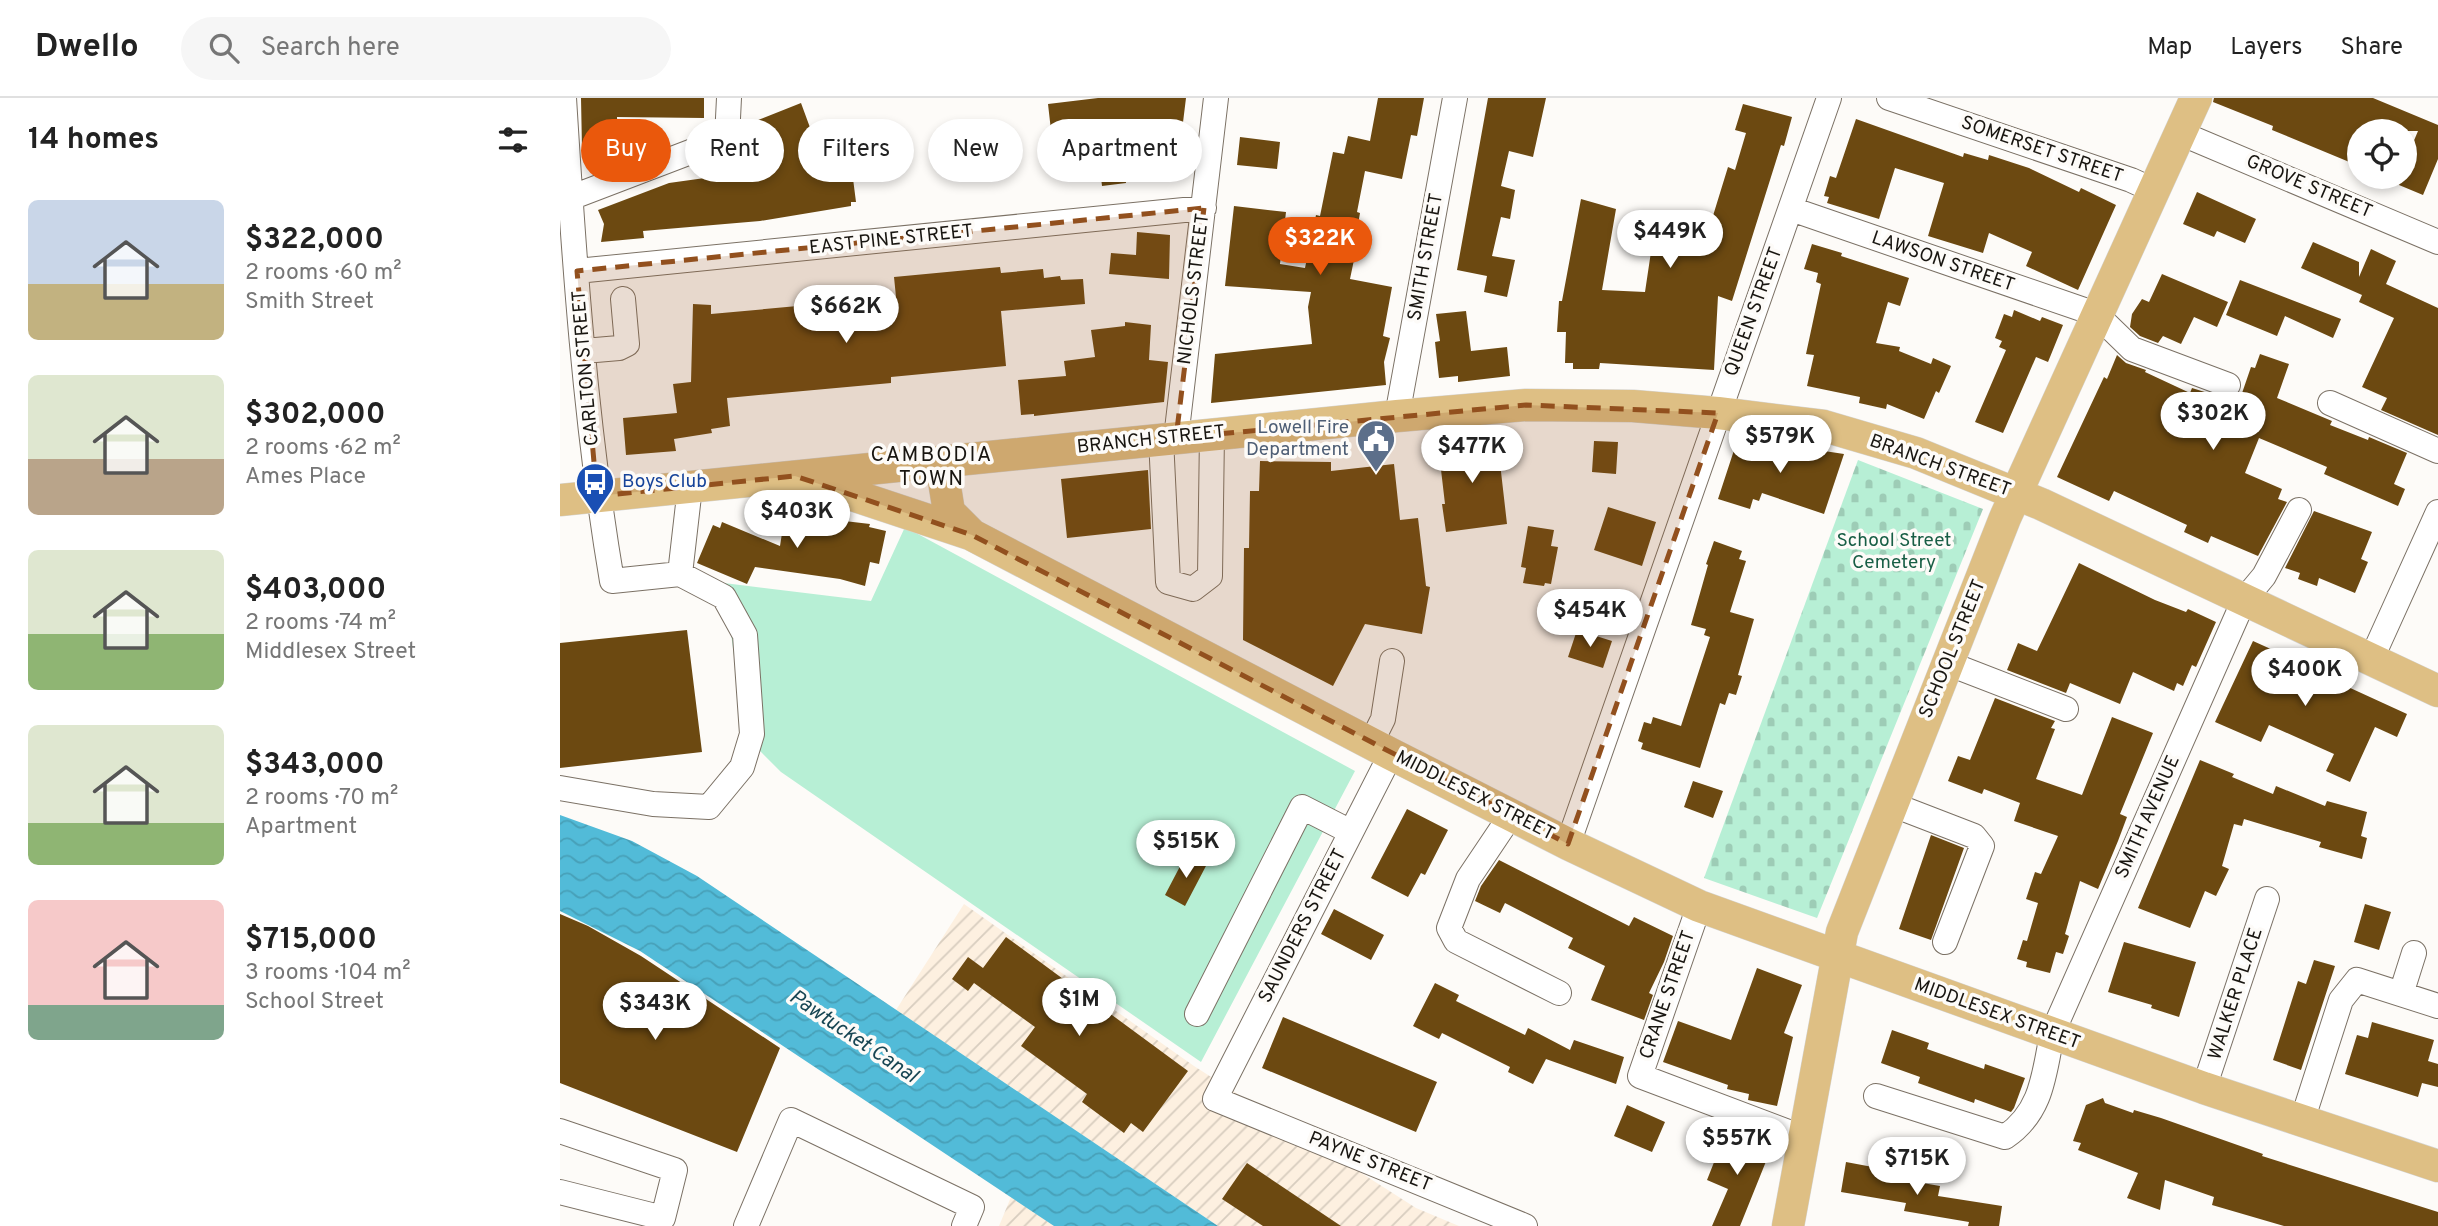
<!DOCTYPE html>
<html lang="en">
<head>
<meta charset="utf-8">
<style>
  :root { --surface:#fff; --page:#f6f6f6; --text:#222; --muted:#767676; --line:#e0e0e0; --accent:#ea580c }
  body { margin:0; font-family:Overpass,sans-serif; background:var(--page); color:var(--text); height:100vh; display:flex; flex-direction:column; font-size:26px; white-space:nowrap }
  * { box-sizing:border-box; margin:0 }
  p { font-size:23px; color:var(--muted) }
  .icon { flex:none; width:38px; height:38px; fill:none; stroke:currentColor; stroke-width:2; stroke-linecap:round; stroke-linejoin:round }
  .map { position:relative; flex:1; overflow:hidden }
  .side { display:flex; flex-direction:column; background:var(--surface); width:560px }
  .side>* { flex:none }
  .top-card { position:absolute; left:21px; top:21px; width:665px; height:63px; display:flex; gap:14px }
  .tools { position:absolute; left:1787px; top:21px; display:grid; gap:14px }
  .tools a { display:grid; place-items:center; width:70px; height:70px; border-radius:50%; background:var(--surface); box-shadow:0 4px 10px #0003; font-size:35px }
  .price { position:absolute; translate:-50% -60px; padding:0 16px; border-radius:24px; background:#fff; color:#222; font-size:23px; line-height:46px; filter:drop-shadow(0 2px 4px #0008) }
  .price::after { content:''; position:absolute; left:50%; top:42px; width:21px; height:16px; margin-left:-10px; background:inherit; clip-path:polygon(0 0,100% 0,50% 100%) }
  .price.selected { background:var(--accent); color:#fff }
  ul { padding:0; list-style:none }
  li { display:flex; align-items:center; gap:21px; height:175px; padding:0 28px }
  li span { display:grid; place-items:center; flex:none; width:196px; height:140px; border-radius:10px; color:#555 }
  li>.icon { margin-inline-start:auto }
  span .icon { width:84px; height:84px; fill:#fffc; stroke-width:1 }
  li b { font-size:30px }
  h2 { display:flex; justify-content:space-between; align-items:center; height:84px; padding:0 28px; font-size:30px }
  .chip { padding:0 24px; border-radius:32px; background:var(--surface); box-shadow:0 4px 10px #0003; font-size:24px; line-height:63px }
  .chip.selected { background:var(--accent); color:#fff }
  header { display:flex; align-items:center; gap:42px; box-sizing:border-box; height:98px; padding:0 35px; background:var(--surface); border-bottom:2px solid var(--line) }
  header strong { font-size:33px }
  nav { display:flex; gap:38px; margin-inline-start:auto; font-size:24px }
  .search { width:490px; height:63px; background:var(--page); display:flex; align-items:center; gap:18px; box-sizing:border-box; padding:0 24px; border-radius:38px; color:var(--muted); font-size:26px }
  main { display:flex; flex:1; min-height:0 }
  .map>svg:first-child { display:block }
  .industrial { fill:url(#industrial-furrows) }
  .cemetery { fill:url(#cemetery-stones) }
  .green { fill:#b7efd5 }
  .water { fill:url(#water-waves) }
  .building { fill:#6c4911 }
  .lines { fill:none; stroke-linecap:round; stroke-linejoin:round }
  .minor-casing { stroke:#7b7165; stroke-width:26 }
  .major-casing { stroke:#d5d5d4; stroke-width:33 }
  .minor { stroke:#fff; stroke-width:24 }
  .major { stroke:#debf84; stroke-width:32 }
  .marked { fill:#92501e; fill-opacity:0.2; stroke:#92501e; stroke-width:5; stroke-dasharray:14 9; stroke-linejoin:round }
  .labels { text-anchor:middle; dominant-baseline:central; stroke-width:7; stroke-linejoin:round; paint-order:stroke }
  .street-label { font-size:19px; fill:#181510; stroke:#fdfbf8 }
  .service-label { font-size:19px; fill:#4e5e75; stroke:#fdfbf8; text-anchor:end }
  .transit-label { font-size:19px; fill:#164399; stroke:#fdfbf8; text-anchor:start }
  .park-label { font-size:19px; fill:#185e45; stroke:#fdfbf8 }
  .neighbourhood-label { font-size:21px; letter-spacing:2px; fill:#181510; stroke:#fdfbf8 }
  .water-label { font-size:21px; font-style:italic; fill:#184653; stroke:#fdfbf8 }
</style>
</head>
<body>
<header>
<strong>Dwello</strong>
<div class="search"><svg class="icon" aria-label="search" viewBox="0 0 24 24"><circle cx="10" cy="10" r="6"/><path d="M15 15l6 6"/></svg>Search here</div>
<nav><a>Map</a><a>Layers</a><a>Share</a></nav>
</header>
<main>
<section class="side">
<h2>14 homes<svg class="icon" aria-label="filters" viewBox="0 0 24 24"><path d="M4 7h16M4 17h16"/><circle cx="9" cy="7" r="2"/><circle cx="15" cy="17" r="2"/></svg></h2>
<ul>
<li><span style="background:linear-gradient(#c9d6e8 60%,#c2b280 0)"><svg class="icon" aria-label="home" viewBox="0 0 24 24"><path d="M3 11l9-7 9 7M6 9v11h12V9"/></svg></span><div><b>$322,000</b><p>2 rooms · 60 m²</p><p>Smith Street</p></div></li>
<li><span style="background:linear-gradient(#dfe7d0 60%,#b9a48a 0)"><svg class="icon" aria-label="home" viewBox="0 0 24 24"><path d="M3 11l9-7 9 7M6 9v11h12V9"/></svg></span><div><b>$302,000</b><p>2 rooms · 62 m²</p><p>Ames Place</p></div></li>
<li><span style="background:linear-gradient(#dfe7d0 60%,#8fb573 0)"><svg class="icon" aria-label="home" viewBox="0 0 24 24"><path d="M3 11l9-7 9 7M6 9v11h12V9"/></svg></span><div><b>$403,000</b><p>2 rooms · 74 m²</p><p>Middlesex Street</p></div></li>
<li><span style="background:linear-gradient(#dfe7d0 70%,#8fb573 0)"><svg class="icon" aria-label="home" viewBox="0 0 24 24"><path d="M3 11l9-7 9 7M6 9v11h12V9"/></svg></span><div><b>$343,000</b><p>2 rooms · 70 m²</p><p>Apartment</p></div></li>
<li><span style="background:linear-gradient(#f6c9c9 75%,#7fa58c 0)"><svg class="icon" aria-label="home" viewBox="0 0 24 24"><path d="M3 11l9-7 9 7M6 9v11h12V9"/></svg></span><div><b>$715,000</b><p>3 rooms · 104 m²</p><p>School Street</p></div></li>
</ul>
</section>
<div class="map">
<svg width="1878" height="1128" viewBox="0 0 1878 1128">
  <defs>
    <pattern id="industrial-furrows" width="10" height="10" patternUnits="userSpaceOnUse" patternTransform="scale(1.75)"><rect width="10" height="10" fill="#fdf0e0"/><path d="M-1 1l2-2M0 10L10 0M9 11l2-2" fill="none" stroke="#d8cdbf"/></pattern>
    <pattern id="cemetery-stones" width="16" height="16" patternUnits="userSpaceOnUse" patternTransform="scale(1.75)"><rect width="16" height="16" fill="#b7efd5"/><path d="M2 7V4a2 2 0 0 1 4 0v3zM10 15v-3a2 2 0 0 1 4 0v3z" fill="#9dccb6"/></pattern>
    <pattern id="water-waves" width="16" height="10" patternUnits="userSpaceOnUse" patternTransform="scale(1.75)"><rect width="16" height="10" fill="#52bbd8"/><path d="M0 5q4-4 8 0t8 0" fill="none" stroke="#47a0b8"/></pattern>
  </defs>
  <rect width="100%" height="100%" fill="#fdfbf8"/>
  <path class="industrial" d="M404 806 634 968 856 1110 899 1128H658L336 912Z
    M451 1099 494 1128H439Z"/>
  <path class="cemetery" d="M1298 362 1423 411 1257 820 1144 780Z"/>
  <path class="green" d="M345 429 795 673 641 964 221 674 185 638 164 485 311 503Z"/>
  <path class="water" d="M0 717 72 743 137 778 658 1128H494L80 853 0 813Z"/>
  <path class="building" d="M21 0H144V20L57 19 58 50 22 51Z
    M538 0H626L617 73 586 70V77L565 74 566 85 542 88 538 54 494 59 488 6Z
    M818 0H864L857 38 851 37 842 81 805 73 797 114 800 115 797 132 800 133 790 181 832 189 823 238 830 240 824 264 826 287 651 305 655 256 752 246 748 209 751 194 665 188 674 108 726 114 720 166 745 170 756 117 760 118 773 54 784 56 788 38 810 43Z
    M928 0H986L973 59 949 53 941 88 955 92 950 121 941 119 932 158 955 162 947 199 924 194 927 178 897 172Z
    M1654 0H1813L1878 27V61L1863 97 1839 87 1854 54 1850 52 1858 33H1799V68L1712 32 1713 28 1653 4Z
    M241 5 252 35 295 29V26L313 24 317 62 291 65 296 104H291V108L200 123 83 133 84 140 41 144 44 126 38 112 109 85 217 70 198 22Z
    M1183 6 1232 19 1224 48 1221 47 1172 203 1158 198 1154 272 1040 265 1039 271H1013V265H1005L1006 234H997L999 203H1002L1021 101 1056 111 1042 192 1085 194 1095 127 1135 133 1140 117 1152 121 1168 69 1175 72 1186 35 1175 32Z
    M1296 21 1403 59 1404 55 1428 62 1429 57 1469 70 1519 94 1521 90 1556 107 1518 192 1466 168 1472 154 1429 135 1423 155 1368 138 1384 85 1335 70 1319 121 1267 105 1269 99 1264 98 1270 78 1276 80Z
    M680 39 720 44 717 71 677 67Z
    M1637 94 1696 121 1685 145 1657 133 1654 139 1623 126Z
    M577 134 610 137 609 181 549 176 551 155 576 157Z
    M1753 144 1799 164V179L1811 151 1836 163 1826 186 1878 210V337L1821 312 1827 300 1802 289 1834 220 1799 204 1802 197 1741 170Z
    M1252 146 1282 155 1281 158 1349 180 1340 208 1328 204 1316 245 1340 249 1339 253 1371 266 1373 260 1391 268 1379 295 1376 293 1364 321 1327 306 1326 311 1299 305 1300 299 1247 288 1254 257 1246 256 1261 186 1256 184 1258 175 1244 171Z
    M440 169 441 175 483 171 484 180 500 178 501 182 523 181 525 206 441 213 446 268 331 279V285L167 300 170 328 151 331 152 335 114 341 116 353 66 357 63 320 117 315 113 286 131 284 133 206 151 207V216L336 199 334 179Z
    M1602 176 1668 204 1657 229 1634 219 1621 246 1603 238 1598 245 1580 238 1570 229 1572 216 1582 201 1589 204Z
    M1680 182 1781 221 1773 240 1725 218 1717 238 1666 217Z
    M1454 212 1480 223 1482 219 1503 227 1488 264 1476 259 1443 335 1415 324 1446 252 1439 249 1442 243 1435 240 1444 216 1452 219Z
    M906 213 911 253 947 249 950 278 898 284V278L879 280 875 244 880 243 876 216Z
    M565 224 591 227 589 262 608 264 604 304 474 318V316L461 317 458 282 506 278 504 263 535 259 531 232 565 228Z
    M1700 256 1729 266 1717 300 1772 323 1770 327 1808 342 1809 339 1847 355 1834 386 1845 391 1838 408 1764 376 1767 369 1699 340 1685 375 1722 391 1718 401 1727 404 1698 458 1651 438 1648 445 1624 434 1627 427 1554 393 1549 403 1497 379 1544 279 1547 281 1557 257 1566 265 1586 272 1585 274 1630 295 1632 290 1670 302 1676 299 1680 301 1691 269 1695 270Z
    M937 339 947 426 886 434 882 406H885L878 346Z
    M1178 340 1284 356 1264 416 1202 395 1199 403 1193 401 1190 411 1158 401Z
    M1034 343 1058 344 1056 376 1032 374Z
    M700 363 771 364V373L834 366 840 422 858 420 866 488 870 489 862 536 805 526 773 588 683 542 684 450H689L690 393H699Z
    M588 372 591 431 507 440 501 381Z
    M1048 409 1096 424 1082 468 1034 452Z
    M1754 413 1812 434 1801 461 1808 464 1795 495 1759 480 1757 488 1738 481 1740 475 1725 470Z
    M225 416 310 426 309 429 326 433 319 466 310 464 305 488 280 481 195 469 187 486 137 465 153 427 160 430 162 424 220 448Z
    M968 428 994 432 991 448 998 449 991 486 985 485 984 488 963 485 966 470 961 469Z
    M1154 443 1182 453 1179 461 1186 463 1170 514 1194 521 1178 577 1182 578 1176 597 1169 595 1165 607 1160 605 1140 670 1081 651 1083 645 1078 643 1084 624 1091 626 1093 619 1121 628 1150 539 1144 537 1146 531 1131 527 1148 467 1146 466Z
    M1519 465 1595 502 1626 514 1628 511 1656 524 1636 569 1632 567 1623 588 1617 585 1614 593 1573 574 1560 606 1510 585 1506 595 1447 572 1458 545 1477 553Z
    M127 532 142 654 0 670V545Z
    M1017 532 1052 543 1043 570 1008 559Z
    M1693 543 1746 567 1747 564 1778 578 1775 583 1847 616 1837 639 1815 629 1790 684 1766 673 1774 656 1709 627 1701 644 1655 624Z
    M1435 600 1495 623 1491 630 1495 631 1476 681 1522 697 1552 619 1593 635 1560 716 1567 719 1558 743 1538 791 1520 783 1505 836 1509 838 1503 856 1496 854 1490 875 1466 869 1467 864 1457 861 1463 842 1467 843 1478 805 1466 801 1475 774 1481 776 1498 738 1454 723 1460 705 1424 691 1422 696 1388 683 1398 658 1410 662Z
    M1640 662 1674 676 1672 679 1713 696 1716 688 1765 708 1767 703 1807 714 1801 738 1807 740 1802 761 1759 749 1761 744 1684 721 1682 728 1674 726 1662 768 1669 771 1656 798 1645 793 1630 830 1578 810Z
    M1133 683 1163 693 1153 720 1124 709Z
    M847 711 888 732 865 777 861 775 848 799 811 780Z
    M1371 737 1404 750 1371 842 1339 831Z
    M627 755 647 766 625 808 605 797Z
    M939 762 1069 828 1074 819 1113 838 1104 864 1089 895 1093 897 1084 922 1031 902 1045 868 1008 850 1013 840 945 805 940 815 915 803 921 788Z
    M1805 806 1831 814 1819 852 1794 844Z
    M774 811 824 837 811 862 761 836Z
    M0 816 28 828 81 858 220 950 177 1054 0 985Z
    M446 839 628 973 583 1034 571 1025 564 1035 522 1004 527 996 461 948 475 929 414 885 408 893 392 881 408 859 423 870Z
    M1564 844 1636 864 1619 919 1591 910 1592 907 1548 894Z
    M1754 862 1775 868 1741 972 1713 962 1738 883 1746 886Z
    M1197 870 1242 887 1224 935 1233 939 1217 1008 1188 1002 1189 996 1167 991 1168 987 1103 964 1118 923 1171 942Z
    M875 885 899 897 896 903 965 937 968 930 1010 952 1014 942 1064 959 1056 986 986 961 973 986 948 974 950 969 882 935 879 941 853 928Z
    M723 919 877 984 856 1034 702 970Z
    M1812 924 1874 942 1868 963 1878 966V989L1862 985 1858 999 1785 976 1797 937 1808 940Z
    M1332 932 1369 945 1367 951 1424 971 1425 966 1465 980 1454 1010 1451 1014 1415 1001 1414 1005 1358 985 1360 979 1321 965Z
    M1543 1000 1545 1005 1573 1015 1574 1012 1601 1020 1703 1056 1702 1058 1878 1114V1128H1724L1652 1107 1654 1099 1605 1082 1600 1112 1567 1100 1578 1075 1518 1052 1521 1045 1513 1043 1526 1007Z
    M1067 1007 1105 1024 1092 1054 1054 1038Z
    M1166 1034 1211 1051 1180 1128H1152L1168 1091 1147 1082Z
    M1286 1064 1318 1070 1316 1077 1380 1088 1378 1098 1442 1108 1439 1128H1408L1409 1124 1344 1113 1346 1105 1281 1094Z
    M687 1065 781 1128H703L662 1101Z"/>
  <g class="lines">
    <g class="minor-casing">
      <path id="minor" d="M4 0C14 161 25 324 52 483L120 476 130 389
        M1329 0 1571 82 1595 93
        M1620 35 1878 144
        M0 101 10 100 167 40 169 0
        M1231 111 1536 216 1572 251 1668 287
        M17 173 644 110
        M24 253 59 250 67 246 63 201
        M1770 305 1878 353
        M837 318 895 0
        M616 340 656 0
        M601 341 608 484 633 491 650 478 652 336
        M1811 562 1878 414
        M1387 565 1506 611
        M811 645 823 621 832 563
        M831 656 655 1001 965 1128
        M0 690 93 706 149 709 182 669 192 636 185 537 164 499 120 476
        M1331 706 1414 738 1422 748 1385 844
        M951 717 908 781 889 830 896 843 999 895
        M1008 746 1269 0
        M1139 808 1080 978 1244 1040
        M1841 896 1854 855
        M637 916 742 709 791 734
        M1644 990 1707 801
        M1316 998 1445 1039C1482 1014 1484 977 1492 936L1684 502 1704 478 1739 412
        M1742 1023 1781 902 1797 882 1878 908
        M0 1033 115 1072 103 1120 0 1094
        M186 1128 231 1022 412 1109 404 1128"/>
    </g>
    <g class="major-casing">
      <path id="major" d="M381 364 389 414 412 437 831 656 1008 746 1139 808 1644 990 1878 1068
        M250 383 410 436
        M0 402 837 318 966 307 1073 308 1158 315 1264 328 1356 355 1481 406 1878 593
        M1228 1128 1282 834 1445 420 1636 0"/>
    </g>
    <use href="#minor" class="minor"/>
    <use href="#major" class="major"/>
  </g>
  <path class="marked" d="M644 110 616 340 966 307 1158 315 1008 746 412 437 235 378 37 398 17 173Z"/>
  <defs>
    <g id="civic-pin" transform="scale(2.0125)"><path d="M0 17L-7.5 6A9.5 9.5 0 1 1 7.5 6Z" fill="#5c6f8a" stroke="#fdfbf8"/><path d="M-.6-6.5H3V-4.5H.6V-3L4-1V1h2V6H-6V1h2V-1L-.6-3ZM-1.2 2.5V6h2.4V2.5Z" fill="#fff"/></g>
    <g id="bus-pin" transform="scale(2.0125)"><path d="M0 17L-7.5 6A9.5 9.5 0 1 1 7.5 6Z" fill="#1a4fb4" stroke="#fdfbf8"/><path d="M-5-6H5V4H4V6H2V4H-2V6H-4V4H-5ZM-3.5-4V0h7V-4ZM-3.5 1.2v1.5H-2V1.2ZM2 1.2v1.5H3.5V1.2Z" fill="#fff"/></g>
  </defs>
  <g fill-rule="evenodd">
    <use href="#civic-pin" x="816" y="341"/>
    <use href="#bus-pin" x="35" y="384"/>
  </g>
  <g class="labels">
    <g class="street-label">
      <text transform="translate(1482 52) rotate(19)">SOMERSET STREET</text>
      <text transform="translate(1749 89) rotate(23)">GROVE STREET</text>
      <text transform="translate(331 142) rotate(-6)">EAST PINE STREET</text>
      <text transform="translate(866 159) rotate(-80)">SMITH STREET</text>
      <text transform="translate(1383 164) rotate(19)">LAWSON STREET</text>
      <text transform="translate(634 191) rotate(-83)">NICHOLS STREET</text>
      <text transform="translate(1194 214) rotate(-70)">QUEEN STREET</text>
      <text transform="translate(26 270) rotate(-95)">CARLTON STREET</text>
      <text transform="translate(591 342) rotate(-6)">BRANCH STREET</text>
      <text transform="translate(1380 368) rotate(20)">BRANCH STREET</text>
      <text transform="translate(1393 551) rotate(-68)">SCHOOL STREET</text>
      <text transform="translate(915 698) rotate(27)">MIDDLESEX STREET</text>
      <text transform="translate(1588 719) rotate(-66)">SMITH AVENUE</text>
      <text transform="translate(743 828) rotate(-63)">SAUNDERS STREET</text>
      <text transform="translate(1676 896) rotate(-72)">WALKER PLACE</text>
      <text transform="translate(1108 897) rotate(-71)">CRANE STREET</text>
      <text transform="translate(1437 916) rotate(20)">MIDDLESEX STREET</text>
      <text transform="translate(810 1064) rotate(22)">PAYNE STREET</text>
    </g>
    <g class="service-label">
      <text x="789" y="330">Lowell Fire<tspan x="789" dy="22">Department</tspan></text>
    </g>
    <g class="transit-label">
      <text x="62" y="384">Boys Club</text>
    </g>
    <g class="park-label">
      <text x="1334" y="443">School Street<tspan x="1334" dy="22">Cemetery</tspan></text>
    </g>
    <g class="neighbourhood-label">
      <text x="372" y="357">CAMBODIA<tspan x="372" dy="24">TOWN</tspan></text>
    </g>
    <g class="water-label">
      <text transform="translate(293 939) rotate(34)">Pawtucket Canal</text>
    </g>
  </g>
</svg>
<div class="tools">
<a><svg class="icon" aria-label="locate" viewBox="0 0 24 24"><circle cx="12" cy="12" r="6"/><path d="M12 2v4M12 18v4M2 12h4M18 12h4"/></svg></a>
</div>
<b class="price" style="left:1110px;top:172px">$449K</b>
<b class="price selected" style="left:760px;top:179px">$322K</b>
<b class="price" style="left:286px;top:247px">$662K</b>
<b class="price" style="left:1653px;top:354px">$302K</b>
<b class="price" style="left:1220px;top:377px">$579K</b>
<b class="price" style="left:912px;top:387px">$477K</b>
<b class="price" style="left:237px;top:452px">$403K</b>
<b class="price" style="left:1030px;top:551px">$454K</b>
<b class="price" style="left:1745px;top:610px">$400K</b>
<b class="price" style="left:626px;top:782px">$515K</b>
<b class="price" style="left:519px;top:940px">$1M</b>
<b class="price" style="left:95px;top:944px">$343K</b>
<b class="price" style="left:1177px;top:1079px">$557K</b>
<b class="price" style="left:1357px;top:1099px">$715K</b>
<div class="top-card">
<a class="chip selected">Buy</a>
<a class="chip">Rent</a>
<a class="chip">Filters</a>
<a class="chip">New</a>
<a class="chip">Apartment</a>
</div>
</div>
</main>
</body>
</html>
